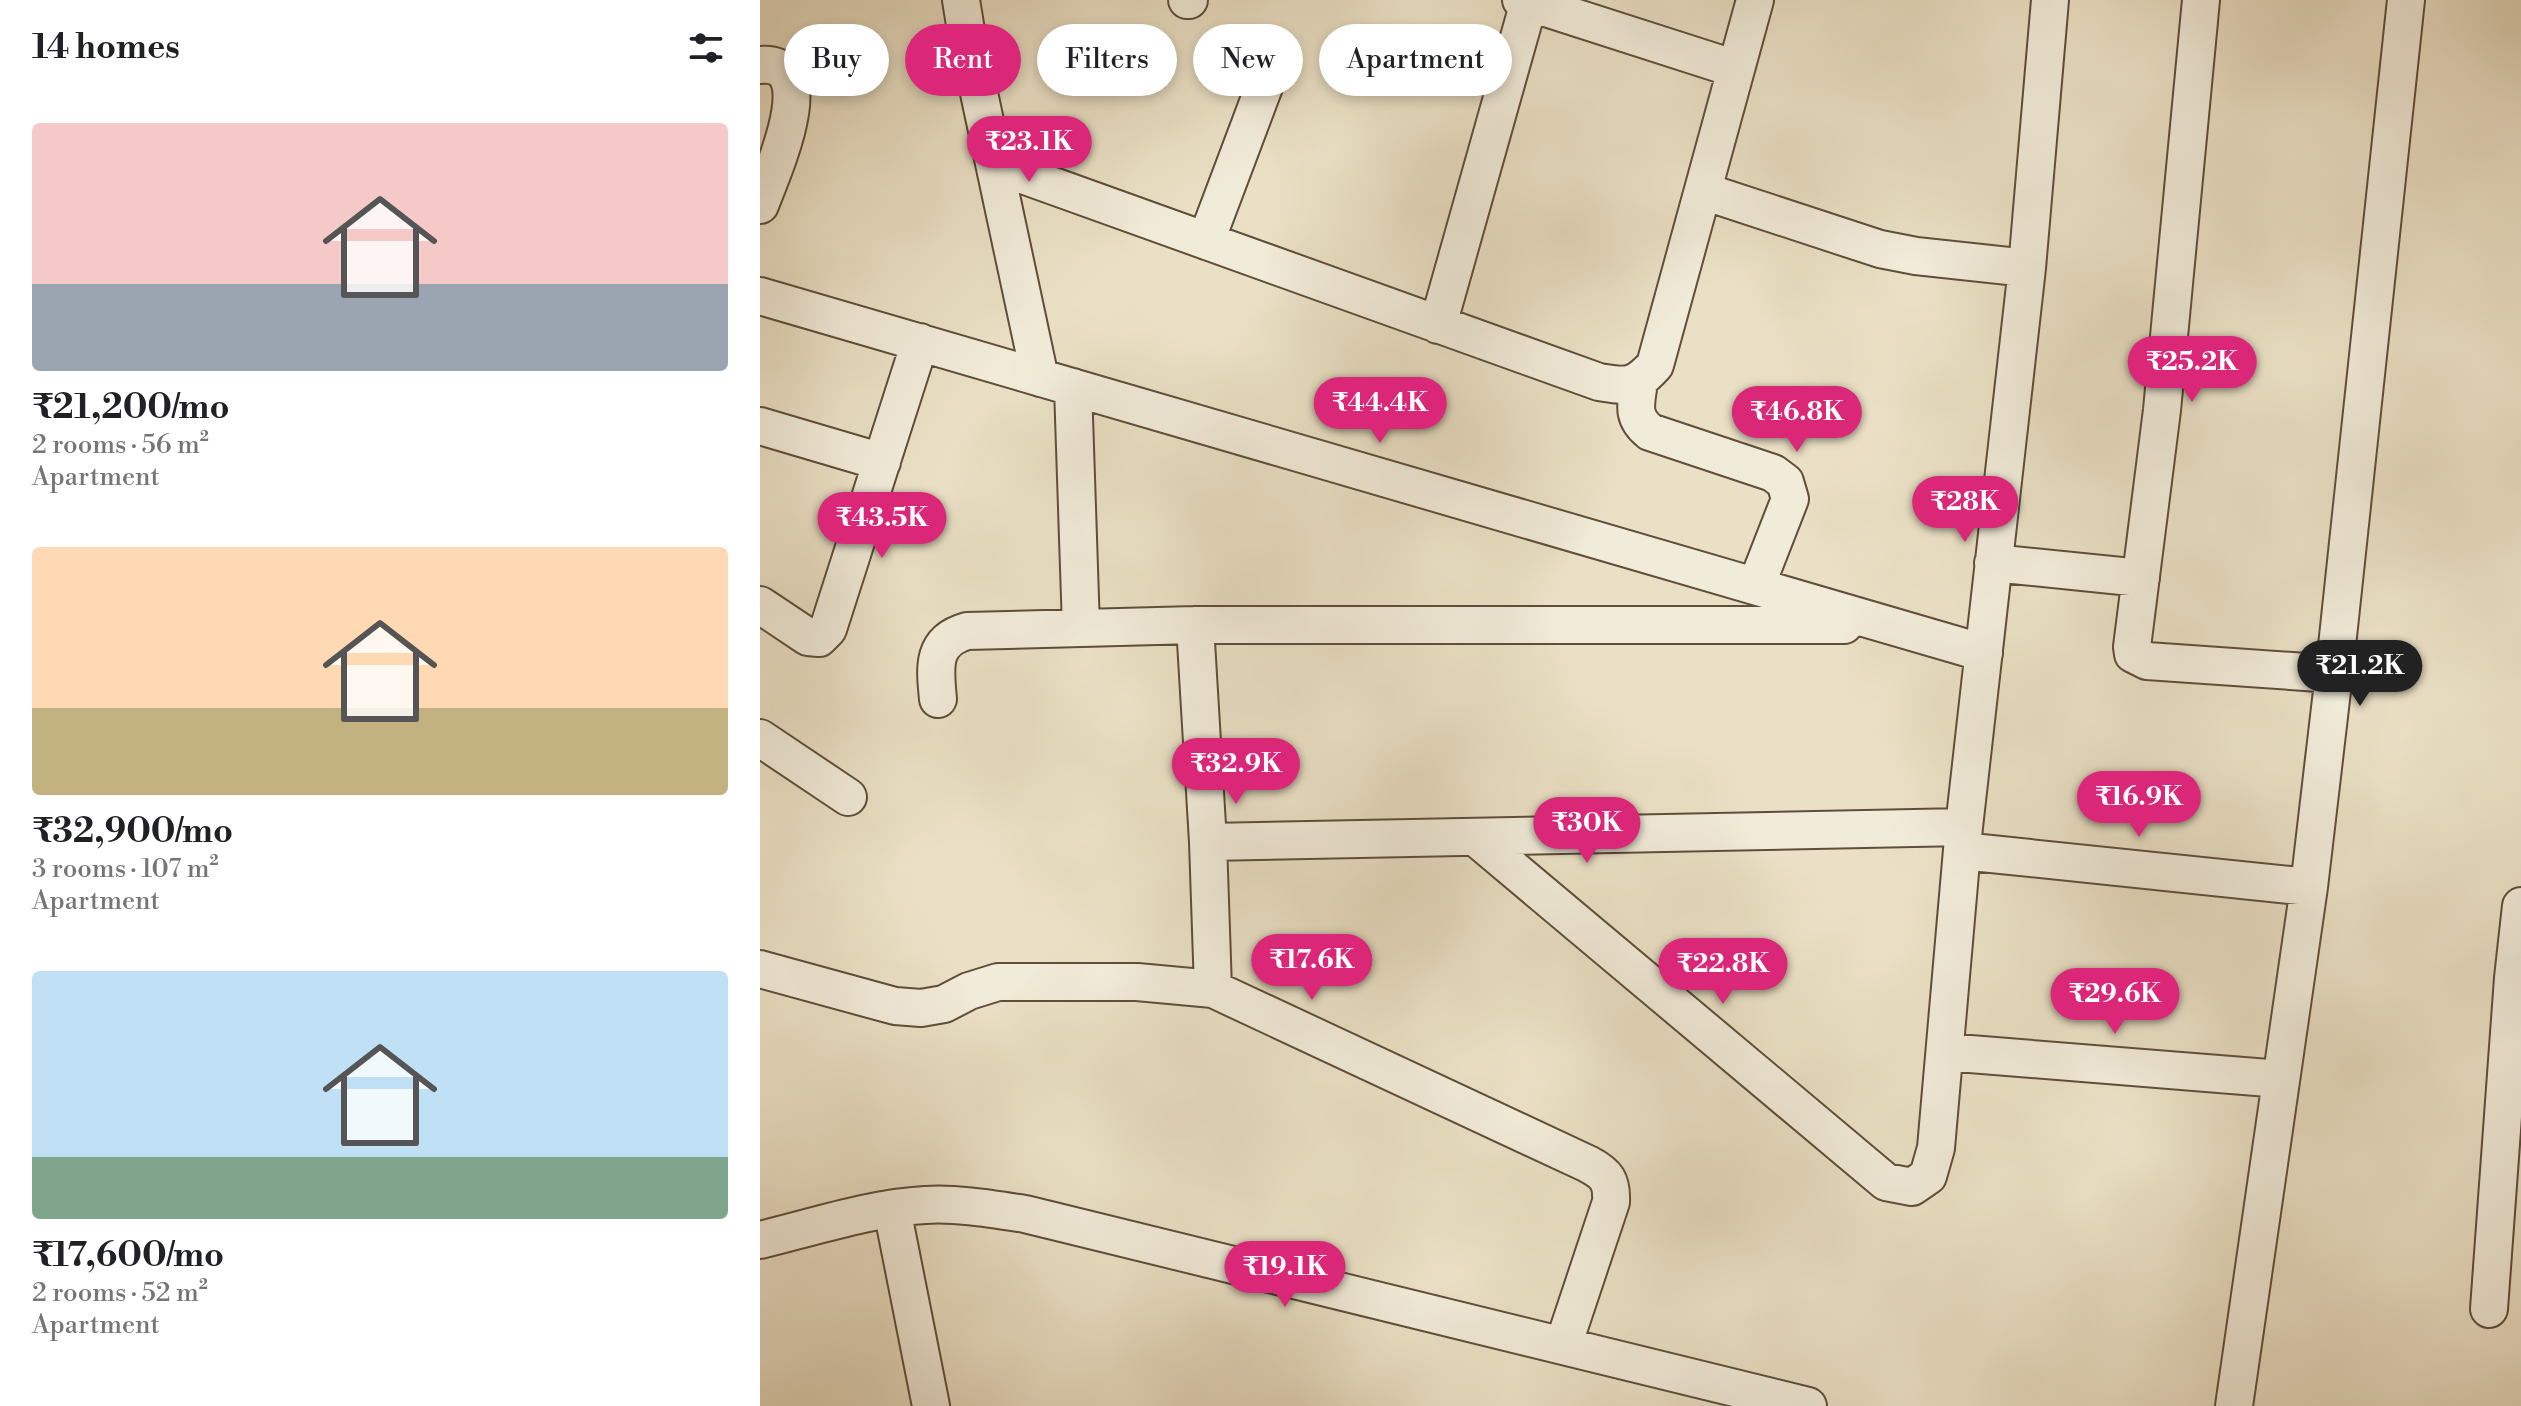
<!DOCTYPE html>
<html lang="en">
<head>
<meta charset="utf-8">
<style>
  :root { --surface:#fff; --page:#f2f2f2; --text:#202124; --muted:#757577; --accent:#db2777 }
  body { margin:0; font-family:"Libre Bodoni",serif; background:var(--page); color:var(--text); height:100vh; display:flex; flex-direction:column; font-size:30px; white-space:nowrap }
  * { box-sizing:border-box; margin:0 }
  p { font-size:26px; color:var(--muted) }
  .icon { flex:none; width:44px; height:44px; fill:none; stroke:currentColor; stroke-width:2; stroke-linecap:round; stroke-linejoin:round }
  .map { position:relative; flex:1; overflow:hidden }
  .sheet { display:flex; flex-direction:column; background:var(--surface); width:760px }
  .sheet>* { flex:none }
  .banner { position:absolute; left:24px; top:24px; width:760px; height:72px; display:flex; gap:16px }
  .price { position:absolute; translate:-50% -68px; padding:0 18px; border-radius:28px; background:var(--accent); color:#fff; font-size:26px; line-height:52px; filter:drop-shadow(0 2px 4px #0008) }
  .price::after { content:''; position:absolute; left:50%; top:48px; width:24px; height:18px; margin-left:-12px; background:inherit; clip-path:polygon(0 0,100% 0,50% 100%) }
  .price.active { background:#222; color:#fff }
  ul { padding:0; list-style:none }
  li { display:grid; align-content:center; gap:16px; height:424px; padding:0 32px }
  li span { display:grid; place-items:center; height:248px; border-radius:8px; color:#555 }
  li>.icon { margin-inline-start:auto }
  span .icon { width:144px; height:144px; fill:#fffc; stroke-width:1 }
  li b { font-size:34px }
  h2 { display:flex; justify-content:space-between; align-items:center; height:96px; padding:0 32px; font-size:34px }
  .pill { padding:0 28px; border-radius:36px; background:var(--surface); box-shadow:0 4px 12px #0003; font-size:28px; line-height:72px }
  .pill.active { background:var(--accent); color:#fff }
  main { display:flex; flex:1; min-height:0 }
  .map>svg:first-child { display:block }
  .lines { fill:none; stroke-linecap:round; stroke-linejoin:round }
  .minor-casing { stroke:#5f4e3a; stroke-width:40 }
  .minor { stroke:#f1ebd9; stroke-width:36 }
</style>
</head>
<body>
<main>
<section class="sheet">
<h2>14 homes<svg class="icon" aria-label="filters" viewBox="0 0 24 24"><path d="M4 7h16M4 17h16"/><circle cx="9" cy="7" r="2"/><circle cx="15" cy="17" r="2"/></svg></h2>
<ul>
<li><span style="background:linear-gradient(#f6c9c9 65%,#9aa5b1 0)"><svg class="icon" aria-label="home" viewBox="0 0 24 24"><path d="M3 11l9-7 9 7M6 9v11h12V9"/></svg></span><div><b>₹21,200/mo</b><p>2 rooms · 56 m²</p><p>Apartment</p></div></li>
<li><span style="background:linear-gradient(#ffd9b3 65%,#c2b280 0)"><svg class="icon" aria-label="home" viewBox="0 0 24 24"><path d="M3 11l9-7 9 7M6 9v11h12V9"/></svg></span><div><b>₹32,900/mo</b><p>3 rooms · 107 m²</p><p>Apartment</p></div></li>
<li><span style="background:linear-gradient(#bfe0f5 75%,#7fa58c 0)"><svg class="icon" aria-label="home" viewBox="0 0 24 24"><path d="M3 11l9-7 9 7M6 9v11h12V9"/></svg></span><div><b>₹17,600/mo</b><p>2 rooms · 52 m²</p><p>Apartment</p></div></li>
</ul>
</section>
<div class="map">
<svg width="1761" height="1406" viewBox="0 0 1761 1406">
  <rect width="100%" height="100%" fill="#eae0c5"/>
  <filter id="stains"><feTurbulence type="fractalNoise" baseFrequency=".0025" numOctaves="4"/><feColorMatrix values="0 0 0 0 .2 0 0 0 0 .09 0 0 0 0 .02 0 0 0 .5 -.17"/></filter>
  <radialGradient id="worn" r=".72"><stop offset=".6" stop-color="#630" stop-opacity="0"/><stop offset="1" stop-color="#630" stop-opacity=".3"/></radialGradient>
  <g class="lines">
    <g class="minor-casing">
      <path id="minor" d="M201 0 207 37 280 378
        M427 0H429
        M761 0 976 69
        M1441 0 1402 410 1372 647 1373 654 1387 661 1574 674
        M0 65C65 59 11 175 0 205
        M235 165 839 382C868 387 875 387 895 365L995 0
        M943 191 1120 249 1156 256 1267 268
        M446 241 513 63
        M0 296 1224 653
        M678 325 769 2
        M879 382C876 404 871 417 890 432L1013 473 1025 482 1030 499 996 586
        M313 387 321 628
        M0 426 122 462
        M1233 563 1381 578
        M0 605 48 637 59 638 68 629 160 342
        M435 625 448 842 453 989
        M178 699C175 668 171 641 207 631L435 625H1084
        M0 738 88 797
        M715 837 1126 1182 1152 1187 1168 1176 1176 1148 1204 827 1267 268 1290 0
        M448 842 1204 827
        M1202 851 1549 887
        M0 969 135 1006 161 1008 184 1004 209 991 238 982H377L453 989 828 1164C847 1174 852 1181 851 1202L803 1346
        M1185 1052 1521 1079
        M132 1209 171 1406
        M0 1240C54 1227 110 1208 165 1205 198 1203 232 1209 265 1214L1048 1406
        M1729 1309 1753 978 1761 906
        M1474 1406 1549 887 1574 674 1646 0"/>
    </g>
    <use href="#minor" class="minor"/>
  </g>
  <rect width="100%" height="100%" filter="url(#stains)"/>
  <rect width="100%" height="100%" fill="url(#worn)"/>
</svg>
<b class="price" style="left:269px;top:184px">₹23.1K</b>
<b class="price" style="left:1432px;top:404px">₹25.2K</b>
<b class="price" style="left:620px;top:445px">₹44.4K</b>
<b class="price" style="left:1037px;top:454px">₹46.8K</b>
<b class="price" style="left:1205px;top:544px">₹28K</b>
<b class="price" style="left:122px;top:560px">₹43.5K</b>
<b class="price active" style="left:1600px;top:708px">₹21.2K</b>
<b class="price" style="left:476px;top:806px">₹32.9K</b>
<b class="price" style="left:1379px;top:839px">₹16.9K</b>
<b class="price" style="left:827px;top:865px">₹30K</b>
<b class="price" style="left:552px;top:1002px">₹17.6K</b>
<b class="price" style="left:963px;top:1006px">₹22.8K</b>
<b class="price" style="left:1355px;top:1036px">₹29.6K</b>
<b class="price" style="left:525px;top:1309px">₹19.1K</b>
<div class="banner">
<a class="pill">Buy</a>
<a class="pill active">Rent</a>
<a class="pill">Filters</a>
<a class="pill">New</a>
<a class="pill">Apartment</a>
</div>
</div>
</main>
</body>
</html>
